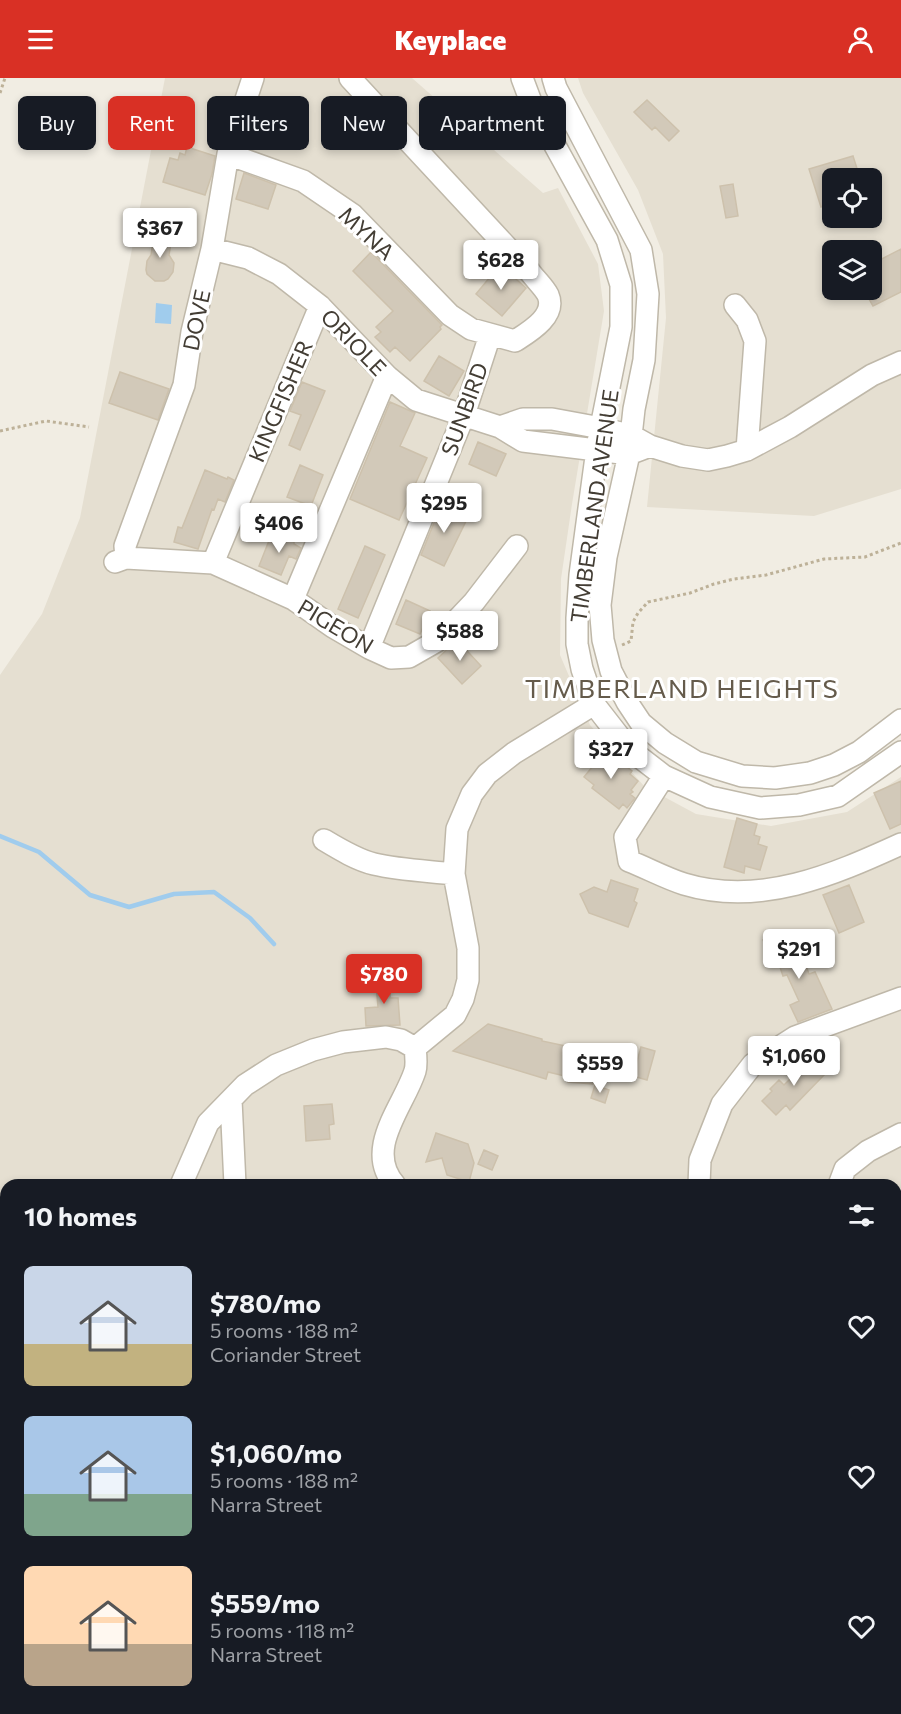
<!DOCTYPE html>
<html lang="en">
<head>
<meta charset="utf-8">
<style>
  :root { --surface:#171b24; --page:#20242c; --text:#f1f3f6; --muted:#9ea1a6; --accent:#d93025 }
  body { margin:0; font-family:Commissioner,sans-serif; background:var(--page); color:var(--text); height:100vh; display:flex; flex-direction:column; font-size:22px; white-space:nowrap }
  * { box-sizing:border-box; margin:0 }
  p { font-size:20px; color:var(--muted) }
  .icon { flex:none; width:33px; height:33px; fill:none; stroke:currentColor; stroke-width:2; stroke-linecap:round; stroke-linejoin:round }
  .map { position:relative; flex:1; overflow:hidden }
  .sheet { position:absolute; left:0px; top:1101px; width:902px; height:536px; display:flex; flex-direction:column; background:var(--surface); border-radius:18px 18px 0 0; box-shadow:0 3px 9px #0003 }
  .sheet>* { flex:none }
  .banner { position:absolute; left:18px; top:18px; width:600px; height:54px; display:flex; gap:12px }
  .tools { position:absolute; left:822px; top:90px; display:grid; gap:12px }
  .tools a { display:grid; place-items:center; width:60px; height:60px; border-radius:9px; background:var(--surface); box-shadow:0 3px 9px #0003; font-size:30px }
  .price { position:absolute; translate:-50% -51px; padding:0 14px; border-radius:6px; background:#fff; color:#222; font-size:20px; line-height:39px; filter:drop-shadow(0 2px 3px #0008) }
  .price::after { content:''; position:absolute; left:50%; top:36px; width:18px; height:14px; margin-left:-9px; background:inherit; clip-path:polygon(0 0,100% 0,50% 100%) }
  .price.on { background:var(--accent); color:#fff }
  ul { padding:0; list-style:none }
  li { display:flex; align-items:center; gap:18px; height:150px; padding:0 24px }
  li span { display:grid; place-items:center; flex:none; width:168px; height:120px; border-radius:9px; color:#555 }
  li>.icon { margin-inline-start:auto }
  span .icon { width:72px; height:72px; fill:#fffc; stroke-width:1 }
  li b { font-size:26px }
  h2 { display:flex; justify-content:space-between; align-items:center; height:72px; padding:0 24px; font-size:26px }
  .pill { padding:0 21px; border-radius:9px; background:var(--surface); box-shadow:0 3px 9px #0003; font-size:21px; line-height:54px }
  .pill.on { background:var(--accent); color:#fff }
  header { display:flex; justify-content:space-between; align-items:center; height:78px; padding:0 24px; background:var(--accent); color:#fff; font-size:27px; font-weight:800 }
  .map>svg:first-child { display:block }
  .residential { fill:#e5dfd1; fill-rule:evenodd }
  .water { fill:#a0cced }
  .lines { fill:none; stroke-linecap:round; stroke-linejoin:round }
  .stream { stroke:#a0cced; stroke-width:4.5 }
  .building { fill:#d2c9b9; stroke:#cdc1ac; stroke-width:1.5 }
  .minor-casing { stroke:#bfb8a9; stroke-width:24 }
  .path { stroke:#bdb198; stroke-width:3; stroke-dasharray:3 3; stroke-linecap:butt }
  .minor { stroke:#fff; stroke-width:21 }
  .labels { text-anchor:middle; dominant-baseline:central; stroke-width:6; stroke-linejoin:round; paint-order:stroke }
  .street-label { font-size:22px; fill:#433d34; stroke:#fff }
  .quarter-label { font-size:26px; letter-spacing:1.5px; fill:#655b4b; stroke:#fff }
</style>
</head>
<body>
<header><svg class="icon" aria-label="menu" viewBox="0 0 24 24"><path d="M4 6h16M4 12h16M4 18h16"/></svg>Keyplace<svg class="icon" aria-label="person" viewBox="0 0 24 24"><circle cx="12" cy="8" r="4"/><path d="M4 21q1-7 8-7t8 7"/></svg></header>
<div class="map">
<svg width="901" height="1636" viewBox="0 0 901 1636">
  <rect width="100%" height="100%" fill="#f1ede3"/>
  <path class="residential" d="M165 0H412L543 115 558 110 598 186 604 233 572 426 561 501 560 577 590 647 644 708 696 736 771 748 847 734 901 699V1636H0V597L42 536 80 440ZM6 1107H896V1630H6Z
    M578 0H901V411L814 438 647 429 666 240 663 176 638 112 583 15ZM832 100H872V140H832ZM832 172H872V212H832Z"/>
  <path class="water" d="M156 225 172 227 171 246 155 245Z"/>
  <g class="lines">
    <path class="stream" d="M0 758 39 774 90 817 129 829 174 816 214 814 250 840 274 866"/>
  </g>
  <path class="building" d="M647 22 679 53 669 63 655 49 652 52 634 34Z
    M187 69 215 78 212 96 205 117 163 104 170 80 178 82 180 75 185 77Z
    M853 78 860 100H832V125L821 129 809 91Z
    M244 95 276 107 268 131 236 121Z
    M733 106 738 138 726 140 720 108Z
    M154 157 172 159 169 177 174 185 173 194 168 201 164 203H155L147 196 146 192 147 183 151 177Z
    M901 171V214L873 228 864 212H872V186Z
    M371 174 442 247 440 249 441 251 410 283 395 269 390 274 375 259 381 254 376 249 393 233 353 193Z
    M500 187 526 210 502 238 476 216Z
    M439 278 464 293 449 318 424 303Z
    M120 294 169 311 158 342 109 325Z
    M302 304 325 313 300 372 289 367 301 337 290 333Z
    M390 324 415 335 400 368 427 380 399 442 350 421Z
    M478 364 506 376 496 398 469 386Z
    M300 387 323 397 311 428 287 419Z
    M205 392 227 401 228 399 234 402 225 424 218 421 214 432 212 431 198 471 174 464 178 449 182 450Z
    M442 425 469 437 444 488 421 477Z
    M272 455 294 464V466L301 470 296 481 289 478 281 497 259 488Z
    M365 468 385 477 358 540 338 531Z
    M406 522 430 533 420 556 396 546Z
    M457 562 481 588 462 606 438 580Z
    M599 671 617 684 618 682 632 693 630 696 638 703 631 712 633 714 630 716 635 720 627 730 623 726 619 731 592 710 594 707 584 699 593 688 588 684Z
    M901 703V746L890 751 874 715Z
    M737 740 757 746 754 757 760 759 758 766 767 769 760 792 745 788 744 795 724 789Z
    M611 802 638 811 634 823 637 825 628 849 589 835 580 816 594 809 607 814Z
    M849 807 864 844 839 855 823 817Z
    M784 854 793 878 802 875 809 896 815 894 832 931 798 944 790 927 799 923 787 897 783 898 774 871 768 874 763 862Z
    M375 895 391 896 390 920H398L400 947 366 948 365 930 378 929Z
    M488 946 542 961V963L575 970V967L601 973 593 1006 568 1004 569 999 548 994 546 1001 453 973Z
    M641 969 655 973 647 1002 633 998Z
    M812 979 824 993 822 995 824 997 790 1032 786 1027 776 1037 762 1023 772 1013 770 1011 779 1002 784 1007Z
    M595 1007 609 1012 605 1025 591 1020Z
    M332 1026 334 1046 329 1047 330 1061 306 1063 304 1028Z
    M436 1055 468 1066 474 1085 469 1104 447 1097 442 1080 426 1084Z
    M484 1072 498 1078 492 1092 478 1086Z"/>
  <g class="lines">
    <g class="minor-casing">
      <path id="minor" d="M522 0 531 24 607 162 621 207V249L598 364 580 497 577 540V566L582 591 594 626 629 671 664 698 710 719 760 730 799 727 838 718 901 674
        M553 0 556 10 641 172 648 216 644 282 634 331 629 376 606 479 600 527 603 562 611 593 627 624 641 645 665 665 696 684 742 698 775 700 810 695 834 687 859 674 901 642
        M228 76 303 103 353 137 450 237 471 251 515 263C529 254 557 238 548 217 544 209 535 201 530 194L350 0
        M212 171 248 180 279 196 320 228 387 298 416 322 500 349 523 363 629 376 650 368 632 358 601 350 552 341H523L500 349
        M735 227 747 242 755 263 747 372
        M650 368 682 378 708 382 727 378 747 372 790 349 872 297 901 284
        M126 480 125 468 184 307 192 254 212 171 228 76 253 0
        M115 484 126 480 213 485 293 521 333 549 369 570 391 580 409 579 437 563 474 524 517 468
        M213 485 320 228
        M293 521 387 298
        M369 570 464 337 490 257
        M664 698 625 759 629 783C647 790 665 800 684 806 760 829 833 797 901 766
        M324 762C339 771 357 782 374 786 400 792 428 793 454 796
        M415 970 455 937 463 921 468 902V870L454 796 457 751 472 716 487 696 514 675 594 626
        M231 1022 235 1107
        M181 1107 208 1045 245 1007 276 987 313 972 343 964 386 959 401 962 415 970
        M395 1107C363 1071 404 1028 415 993 417 986 416 978 415 970
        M699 1107 700 1082 722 1026 753 986 795 959 901 920
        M839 1107 845 1091 868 1073 901 1056
        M896 1219 901 1217
        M0 1340 6 1341
        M896 1348 901 1346
        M0 1590 6 1587
        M264 1630 267 1636
        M640 1630 650 1636
        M699 1636 708 1630"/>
    </g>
    <path class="path" d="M0 15 5 0
      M0 353 46 343 89 349
      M622 567 631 563 633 544 638 535 648 524 690 515 714 506 734 501 766 497 824 481 865 479 901 465"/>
    <use href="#minor" class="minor"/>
  </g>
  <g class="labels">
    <g class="street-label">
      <text transform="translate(367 155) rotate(43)">MYNA</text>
      <text transform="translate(196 242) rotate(-78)">DOVE</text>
      <text transform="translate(354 264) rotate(46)">ORIOLE</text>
      <text transform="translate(280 323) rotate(-67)">KINGFISHER</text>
      <text transform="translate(464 331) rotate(-70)">SUNBIRD</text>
      <text transform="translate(594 428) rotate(-82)">TIMBERLAND AVENUE</text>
      <text transform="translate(336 548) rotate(31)">PIGEON</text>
    </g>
    <g class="quarter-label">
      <text x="682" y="609">TIMBERLAND HEIGHTS</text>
    </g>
  </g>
</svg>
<div class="tools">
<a><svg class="icon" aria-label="locate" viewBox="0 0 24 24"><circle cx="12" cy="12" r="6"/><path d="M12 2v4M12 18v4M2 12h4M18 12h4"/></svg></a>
<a><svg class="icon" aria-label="layers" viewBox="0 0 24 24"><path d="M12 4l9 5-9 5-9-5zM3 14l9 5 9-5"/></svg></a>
</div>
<b class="price" style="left:160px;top:181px">$367</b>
<b class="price" style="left:501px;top:213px">$628</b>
<b class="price" style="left:444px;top:456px">$295</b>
<b class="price" style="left:279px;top:476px">$406</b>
<b class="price" style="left:460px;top:584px">$588</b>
<b class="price" style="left:611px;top:702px">$327</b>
<b class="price" style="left:799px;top:902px">$291</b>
<b class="price on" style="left:384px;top:927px">$780</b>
<b class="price" style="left:794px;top:1009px">$1,060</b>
<b class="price" style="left:600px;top:1016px">$559</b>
<div class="banner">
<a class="pill">Buy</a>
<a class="pill on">Rent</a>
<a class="pill">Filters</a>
<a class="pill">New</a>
<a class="pill">Apartment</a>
</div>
<section class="sheet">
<h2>10 homes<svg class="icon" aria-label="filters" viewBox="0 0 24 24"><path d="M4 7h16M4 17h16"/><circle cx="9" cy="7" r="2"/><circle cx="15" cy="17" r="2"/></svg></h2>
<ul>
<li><span style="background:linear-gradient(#c9d6e8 65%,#c2b280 0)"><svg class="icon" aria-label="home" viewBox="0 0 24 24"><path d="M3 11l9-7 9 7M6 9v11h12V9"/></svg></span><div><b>$780/mo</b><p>5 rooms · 188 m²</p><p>Coriander Street</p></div><svg class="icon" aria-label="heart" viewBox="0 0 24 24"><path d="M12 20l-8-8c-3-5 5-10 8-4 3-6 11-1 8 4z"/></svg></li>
<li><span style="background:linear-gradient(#a9c7e8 65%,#7fa58c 0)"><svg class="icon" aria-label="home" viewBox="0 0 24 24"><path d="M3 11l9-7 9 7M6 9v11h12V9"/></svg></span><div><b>$1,060/mo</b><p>5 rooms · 188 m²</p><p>Narra Street</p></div><svg class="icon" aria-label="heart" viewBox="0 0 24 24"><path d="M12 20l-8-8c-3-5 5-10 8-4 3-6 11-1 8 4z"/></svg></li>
<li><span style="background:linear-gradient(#ffd9b3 65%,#b9a48a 0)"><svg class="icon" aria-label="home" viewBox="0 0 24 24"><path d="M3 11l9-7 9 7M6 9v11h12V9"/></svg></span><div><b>$559/mo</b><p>5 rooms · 118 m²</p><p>Narra Street</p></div><svg class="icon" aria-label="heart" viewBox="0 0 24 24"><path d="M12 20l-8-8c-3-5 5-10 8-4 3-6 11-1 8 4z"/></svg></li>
</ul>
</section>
</div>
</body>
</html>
